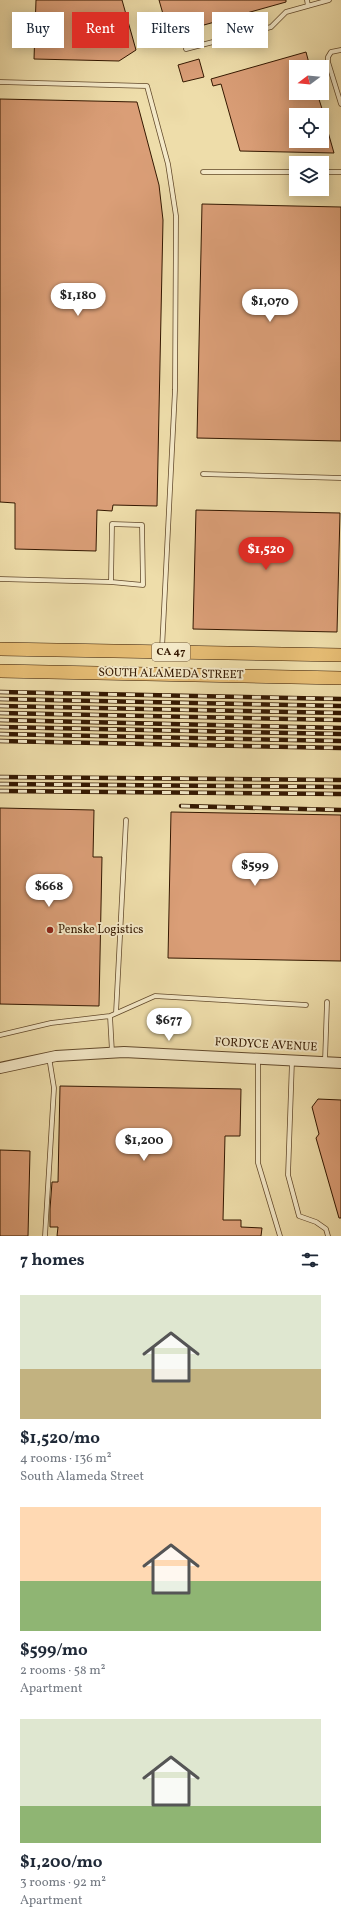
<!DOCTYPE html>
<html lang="en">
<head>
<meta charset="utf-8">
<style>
  :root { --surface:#fff; --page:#f6f6f7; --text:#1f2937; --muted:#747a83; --accent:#d93025 }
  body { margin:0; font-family:Vollkorn,serif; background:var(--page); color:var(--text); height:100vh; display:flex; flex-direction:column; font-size:15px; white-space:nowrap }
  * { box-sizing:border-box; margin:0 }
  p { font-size:13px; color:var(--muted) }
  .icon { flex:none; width:22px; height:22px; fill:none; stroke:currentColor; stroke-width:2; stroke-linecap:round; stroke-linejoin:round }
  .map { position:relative; height:1236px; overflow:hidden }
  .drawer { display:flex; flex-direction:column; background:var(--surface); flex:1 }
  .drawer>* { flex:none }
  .hud { position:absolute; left:12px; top:12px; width:317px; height:36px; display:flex; gap:8px }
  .needle { width:26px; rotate:254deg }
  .tools { position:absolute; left:289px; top:60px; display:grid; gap:8px }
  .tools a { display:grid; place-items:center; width:40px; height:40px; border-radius:0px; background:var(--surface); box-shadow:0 2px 10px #0003; font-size:20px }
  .price { position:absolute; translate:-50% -34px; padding:0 9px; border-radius:14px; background:#fff; color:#222; font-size:13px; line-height:26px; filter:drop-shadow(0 1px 2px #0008) }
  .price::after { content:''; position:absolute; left:50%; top:24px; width:12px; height:9px; margin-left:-6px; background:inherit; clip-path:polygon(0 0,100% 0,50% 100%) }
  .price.active { background:var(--accent); color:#fff }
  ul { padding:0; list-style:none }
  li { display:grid; align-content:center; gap:8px; height:212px; padding:0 20px }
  li span { display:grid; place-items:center; height:124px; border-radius:0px; color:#555 }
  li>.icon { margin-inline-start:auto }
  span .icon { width:72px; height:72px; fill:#fffc; stroke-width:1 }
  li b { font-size:17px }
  h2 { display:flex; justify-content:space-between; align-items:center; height:48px; padding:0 20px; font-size:17px }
  .chip { padding:0 14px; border-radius:0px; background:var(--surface); box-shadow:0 2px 10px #0003; font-size:14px; line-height:36px }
  .chip.active { background:var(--accent); color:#fff }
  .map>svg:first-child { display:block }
  .building { fill:#da9e77; stroke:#341801 }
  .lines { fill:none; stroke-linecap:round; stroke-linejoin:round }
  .service-casing { stroke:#62492b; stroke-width:5.5 }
  .tertiary-casing { stroke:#62492b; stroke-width:12 }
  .primary-casing { stroke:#341801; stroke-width:14 }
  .service { stroke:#f4e9c8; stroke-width:4 }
  .tertiary { stroke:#f4e9c8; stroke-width:10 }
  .primary { stroke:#e7be75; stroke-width:13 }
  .rail-casing { stroke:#341801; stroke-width:4.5 }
  .rail { stroke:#f4e9c8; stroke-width:3; stroke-dasharray:9; stroke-linecap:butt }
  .poi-dot { fill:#8f2418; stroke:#f4e9c8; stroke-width:1.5 }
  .labels { text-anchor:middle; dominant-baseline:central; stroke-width:4; stroke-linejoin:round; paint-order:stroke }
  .shield { fill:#f4e9c8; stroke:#6e573d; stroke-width:1 }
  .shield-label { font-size:11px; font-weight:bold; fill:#341801 }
  .street-label { font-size:12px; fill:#341801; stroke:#f4e9c8 }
  .poi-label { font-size:12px; fill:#341801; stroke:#f4e9c8; text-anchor:start }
</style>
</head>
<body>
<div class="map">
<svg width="341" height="1236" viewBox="0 0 341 1236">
  <rect width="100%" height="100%" fill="#eda"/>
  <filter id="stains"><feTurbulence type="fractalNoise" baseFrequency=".005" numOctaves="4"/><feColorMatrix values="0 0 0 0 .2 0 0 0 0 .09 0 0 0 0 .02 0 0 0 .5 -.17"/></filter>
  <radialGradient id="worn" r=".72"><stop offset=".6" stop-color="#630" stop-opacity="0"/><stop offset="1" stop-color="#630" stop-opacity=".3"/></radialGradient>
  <path class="building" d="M36 0H122L136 50 119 61 34 59Z
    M159 0H286V2L179 32 180 36 171 39 170 35H169Z
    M306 52 310 67H296V93H317L324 115H296V141H322V118H324L334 153 240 151 221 84 213 86 211 79Z
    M199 59 204 77 183 82 178 65Z
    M0 99 137 102 159 185 163 220 157 506 113 505 112 511 97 510 96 551 15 549V503L0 502Z
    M202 204 341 207V441L197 438Z
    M196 510 340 513 337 632 193 629Z
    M0 808 94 810 93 857H102L99 1006 0 1004Z
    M171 812 341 815V961L168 958Z
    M60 1086 241 1089 240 1136H225L223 1220H241V1227L262 1228 261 1236H57L58 1227H50V1209L52 1182H58Z
    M318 1099 341 1100V1218H339L316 1138 319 1134 312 1107Z
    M0 1150 30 1151 28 1236H0Z"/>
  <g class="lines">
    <g class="service-casing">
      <path id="service" d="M307 0 308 6
        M186 49 271 27 286 12 329 0
        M341 50 331 52 328 57V62L341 104
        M0 82 147 86 168 164 176 216 175 390 162 649
        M203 172H296
        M322 172H341
        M203 474 341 478
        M0 579 111 582 143 585 142 525 112 524 111 582
        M116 1013 126 820
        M110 1016 155 996 306 1005
        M0 1035 51 1023 110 1016 112 1052
        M258 1058V1163L280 1236
        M292 1061 288 1175 299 1216 316 1222 326 1229 328 1236
        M325 1061 327 1002
        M45 1236 54 1088 49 1057"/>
    </g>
    <g class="tertiary-casing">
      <path id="tertiary" d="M0 1068 56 1056 124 1052 341 1063"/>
    </g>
    <g class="primary-casing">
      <path id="primary" d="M0 649 341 655
        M0 671 341 678"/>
    </g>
    <use href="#service" class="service"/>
    <use href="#tertiary" class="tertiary"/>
    <use href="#primary" class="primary"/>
    <g class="rail-casing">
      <path id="rail" d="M0 692 341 699
        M0 699 341 706
        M0 706 341 713
        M0 713 341 720
        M0 720 341 728
        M0 727 341 734
        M0 734 341 741
        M0 741 341 748
        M0 777 341 780
        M0 784 341 787
        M0 791 341 794
        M181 806 341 810"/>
    </g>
    <use href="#rail" class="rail"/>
  </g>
  <circle class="poi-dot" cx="50" cy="930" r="4"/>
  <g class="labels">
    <rect class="shield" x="152" y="643" width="38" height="18" rx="3"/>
    <g class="shield-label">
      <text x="171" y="652">CA 47</text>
    </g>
    <g class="street-label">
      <text transform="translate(171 674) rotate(1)">SOUTH ALAMEDA STREET</text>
      <text transform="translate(266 1045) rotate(3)">FORDYCE AVENUE</text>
    </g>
    <g class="poi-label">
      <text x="58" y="930">Penske Logistics</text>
    </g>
  </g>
  <rect width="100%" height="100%" filter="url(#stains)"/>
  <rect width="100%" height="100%" fill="url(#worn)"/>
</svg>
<div class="tools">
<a><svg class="needle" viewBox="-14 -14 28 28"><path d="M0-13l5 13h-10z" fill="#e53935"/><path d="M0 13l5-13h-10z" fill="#747a83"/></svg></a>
<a><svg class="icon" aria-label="locate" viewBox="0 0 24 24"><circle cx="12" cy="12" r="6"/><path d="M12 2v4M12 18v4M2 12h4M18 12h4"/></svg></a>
<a><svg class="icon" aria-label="layers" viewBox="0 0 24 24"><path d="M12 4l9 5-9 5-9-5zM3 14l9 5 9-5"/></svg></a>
</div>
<b class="price" style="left:78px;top:317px">$1,180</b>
<b class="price" style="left:270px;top:323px">$1,070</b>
<b class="price active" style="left:266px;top:571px">$1,520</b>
<b class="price" style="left:255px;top:887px">$599</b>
<b class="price" style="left:49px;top:908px">$668</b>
<b class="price" style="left:169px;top:1042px">$677</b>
<b class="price" style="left:144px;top:1162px">$1,200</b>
<div class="hud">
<a class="chip">Buy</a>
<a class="chip active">Rent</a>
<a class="chip">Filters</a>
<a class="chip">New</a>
</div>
</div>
<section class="drawer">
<h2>7 homes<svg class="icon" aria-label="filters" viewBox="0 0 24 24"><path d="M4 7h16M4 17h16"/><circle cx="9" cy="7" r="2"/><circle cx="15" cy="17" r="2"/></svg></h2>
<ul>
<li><span style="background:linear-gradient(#dfe7d0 60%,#c2b280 0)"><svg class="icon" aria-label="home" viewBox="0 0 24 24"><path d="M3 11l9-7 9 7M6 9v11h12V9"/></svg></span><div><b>$1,520/mo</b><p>4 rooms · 136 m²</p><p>South Alameda Street</p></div></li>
<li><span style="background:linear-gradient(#ffd9b3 60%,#8fb573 0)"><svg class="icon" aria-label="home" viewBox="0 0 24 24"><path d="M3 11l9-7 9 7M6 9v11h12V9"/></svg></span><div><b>$599/mo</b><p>2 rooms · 58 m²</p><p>Apartment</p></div></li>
<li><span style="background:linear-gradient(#dfe7d0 70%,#8fb573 0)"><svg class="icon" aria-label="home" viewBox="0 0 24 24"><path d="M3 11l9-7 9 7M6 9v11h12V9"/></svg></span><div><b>$1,200/mo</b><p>3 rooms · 92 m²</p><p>Apartment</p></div></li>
</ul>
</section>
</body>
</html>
